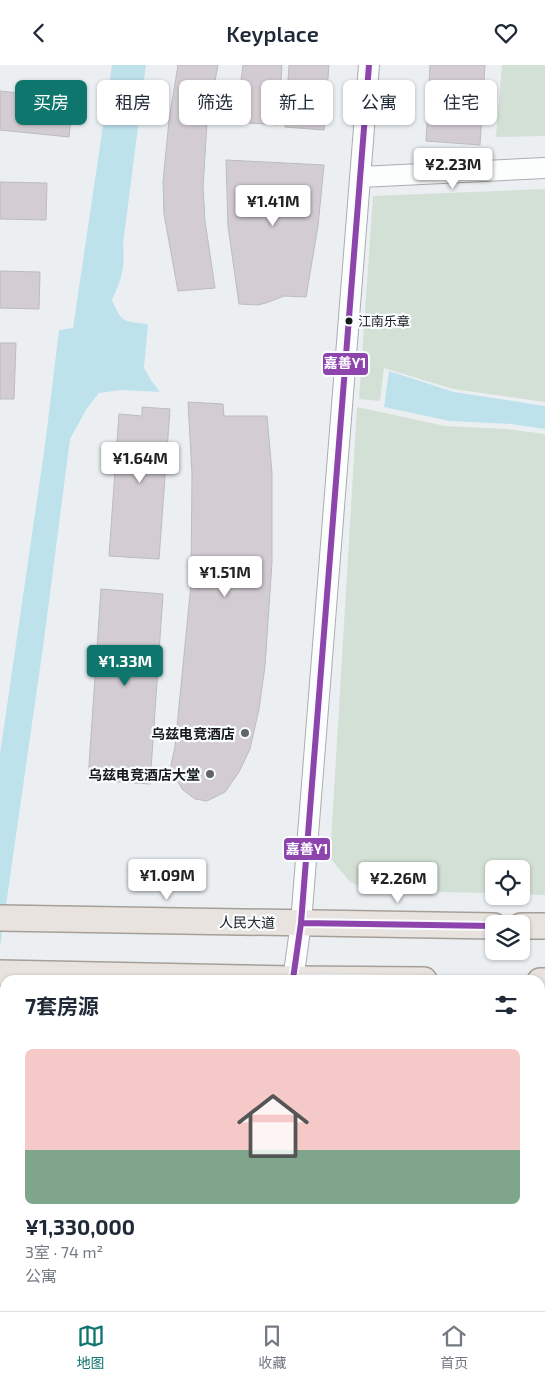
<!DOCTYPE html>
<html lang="zh">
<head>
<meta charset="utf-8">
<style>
  :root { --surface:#fff; --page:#f6f6f7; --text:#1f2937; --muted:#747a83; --line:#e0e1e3; --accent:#0f766e }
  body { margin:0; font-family:"Exo 2","Noto Sans SC",sans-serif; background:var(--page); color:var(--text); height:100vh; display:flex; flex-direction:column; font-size:19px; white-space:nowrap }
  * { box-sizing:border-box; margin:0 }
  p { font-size:16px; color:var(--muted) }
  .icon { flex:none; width:28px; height:28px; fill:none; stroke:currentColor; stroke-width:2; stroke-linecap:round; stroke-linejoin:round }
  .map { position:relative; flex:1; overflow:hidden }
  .drawer { position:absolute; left:0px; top:910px; width:545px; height:336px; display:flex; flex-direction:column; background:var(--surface); border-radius:15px 15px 0 0; box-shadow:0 1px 4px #0004 }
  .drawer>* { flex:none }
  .hud { position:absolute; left:15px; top:15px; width:515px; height:45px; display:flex; gap:10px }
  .tools { position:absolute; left:485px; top:795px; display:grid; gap:10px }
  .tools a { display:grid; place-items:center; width:45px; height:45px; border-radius:8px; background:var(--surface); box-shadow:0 1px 4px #0004; font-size:25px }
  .price { position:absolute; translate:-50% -42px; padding:0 11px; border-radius:5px; background:#fff; color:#222; font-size:16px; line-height:32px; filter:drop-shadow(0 1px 2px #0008) }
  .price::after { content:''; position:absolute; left:50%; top:30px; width:15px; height:11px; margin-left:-8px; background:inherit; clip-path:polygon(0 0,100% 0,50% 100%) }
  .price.current { background:var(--accent); color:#fff }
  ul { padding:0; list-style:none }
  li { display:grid; align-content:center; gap:10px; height:265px; padding:0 25px }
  li span { display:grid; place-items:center; height:155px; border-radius:8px; color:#555 }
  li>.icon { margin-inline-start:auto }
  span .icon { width:90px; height:90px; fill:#fffc; stroke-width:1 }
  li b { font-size:21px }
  h2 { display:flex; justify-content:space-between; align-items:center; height:60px; padding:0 25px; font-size:21px }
  .pill { padding:0 18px; border-radius:8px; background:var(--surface); box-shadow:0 1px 4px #0004; font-size:18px; line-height:45px }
  .pill.current { background:var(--accent); color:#fff }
  header { display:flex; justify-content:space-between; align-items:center; height:65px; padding:0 25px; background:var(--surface); font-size:22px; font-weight:600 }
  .tabs { display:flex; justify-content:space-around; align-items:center; height:70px; border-top:1px solid var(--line); background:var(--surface); font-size:14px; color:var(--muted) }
  .tabs a { display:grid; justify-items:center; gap:2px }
  .tabs .current { color:var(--accent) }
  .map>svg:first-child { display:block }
  .green { fill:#d3e0d5 }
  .water { fill:#bee2ec }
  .building { fill:#d3cdd3; stroke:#bcbcbe }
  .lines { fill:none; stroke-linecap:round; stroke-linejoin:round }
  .minor-casing { stroke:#aaadaf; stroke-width:22 }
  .major-casing { stroke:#a69f98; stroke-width:28 }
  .minor { stroke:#fcfdfd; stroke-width:20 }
  .major { stroke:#e8e3de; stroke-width:25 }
  .bus-1-casing { stroke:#f9fcff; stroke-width:10 }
  .bus-1 { stroke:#8e44ad; stroke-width:6 }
  .bus-dot { fill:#171a1c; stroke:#f9fcff; stroke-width:2 }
  .poi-dot { fill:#616567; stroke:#f9fcff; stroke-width:2 }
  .labels { text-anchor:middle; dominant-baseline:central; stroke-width:4.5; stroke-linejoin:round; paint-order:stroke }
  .bus-label { font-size:13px; fill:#171a1c; stroke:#f9fcff; text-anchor:start }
  .poi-label { font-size:14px; font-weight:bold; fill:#171a1c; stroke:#f9fcff; text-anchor:end }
  .street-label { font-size:14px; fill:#171a1c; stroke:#f9fcff }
  .line-badge { stroke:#f9fcff; stroke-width:2 }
  .badge-label { font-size:14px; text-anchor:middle; font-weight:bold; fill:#fff }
</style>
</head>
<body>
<header><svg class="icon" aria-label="back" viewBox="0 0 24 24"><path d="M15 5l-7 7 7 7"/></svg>Keyplace<svg class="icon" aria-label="heart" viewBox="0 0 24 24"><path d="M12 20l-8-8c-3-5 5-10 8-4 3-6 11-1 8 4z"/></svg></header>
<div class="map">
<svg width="545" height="1246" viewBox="0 0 545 1246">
  <rect width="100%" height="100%" fill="#ebeff2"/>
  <path class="green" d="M502 0H545V71L496 72Z
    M545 124V337L453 324 384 303 380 336 359 334 373 131Z
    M357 342 445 361 507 364 545 369V830L521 829V804H494V828L373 826 350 817 330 793Z
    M540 940H545V1246H305L307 1241H540Z"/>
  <path class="water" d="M112 0H146L123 179C125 203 122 213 112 235 122 258 123 256 148 259L144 303 151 315 160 327 121 325 99 328 87 343 70 374 44 575 0 882V689L45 380 59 265 73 263Z
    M389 306 454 327 545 341V364L511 359 450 356 384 342Z"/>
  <path class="building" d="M178 0H218L207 58 203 122 205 156 215 223 178 226 164 149 163 117 169 55Z
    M243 0H282L278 60 236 57Z
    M289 0H329L324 65 285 62Z
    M430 0H485L480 80 426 76Z
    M0 26 73 34 69 72 0 65Z
    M226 95 324 100 318 161 306 232 284 231 266 238 257 240 239 239 228 161Z
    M0 117 47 118 46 155 0 154Z
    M0 206 40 207 39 244 0 243Z
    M0 278H16L14 334H0Z
    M188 337 223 339 224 351H267L272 408V497L265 601 259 644 250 684 239 707 225 727 207 736 195 734 183 725 174 711 171 700 175 682 191 519 192 409Z
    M142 342 170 344 159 494 109 491 119 349 142 351Z
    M101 524 163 529 150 719 88 715Z
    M0 1097H5V1130L0 1129Z
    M0 1168H4L2 1200H0Z
    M4 1233 5 1241H36V1246H3Z
    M40 1241H73V1246H40Z
    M81 1241H113V1246H80Z
    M118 1241 151 1244 150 1246H118Z
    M182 1241H232L231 1246H182Z"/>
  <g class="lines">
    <g class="minor-casing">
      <path id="minor" d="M360 112 545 103
        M293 915 301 858 369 0
        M159 1246V1241
        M270 1246V1241"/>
    </g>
    <g class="major-casing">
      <path id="major" d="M0 853 494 861
        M521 861H545
        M0 908 293 914 424 915
        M540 916H545"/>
    </g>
    <use href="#minor" class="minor"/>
    <use href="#major" class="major"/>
    <g class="bus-1-casing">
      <path id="bus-1" d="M369 0 301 858 293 914 424 915
        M301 858 494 861"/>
    </g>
    <use href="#bus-1" class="bus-1"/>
  </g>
  <circle class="bus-dot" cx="349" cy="256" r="4.5"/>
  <g class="poi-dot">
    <circle cx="245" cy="668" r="5"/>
    <circle cx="210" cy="709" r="5"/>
  </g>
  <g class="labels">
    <g class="bus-label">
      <text x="358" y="256">江南乐章</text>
    </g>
    <g class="poi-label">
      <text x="235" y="668">乌兹电竞酒店</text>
      <text x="200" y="709">乌兹电竞酒店大堂</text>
    </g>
    <g class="street-label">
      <text transform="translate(247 857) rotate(1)">人民大道</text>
    </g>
  </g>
  <g class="line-badge">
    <rect x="322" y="287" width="47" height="24" rx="5" fill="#8e44ad"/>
    <rect x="283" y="772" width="48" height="24" rx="5" fill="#8e44ad"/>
  </g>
  <g class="badge-label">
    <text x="345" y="303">嘉善Y1</text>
    <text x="307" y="789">嘉善Y1</text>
  </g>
</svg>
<div class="tools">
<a><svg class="icon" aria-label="locate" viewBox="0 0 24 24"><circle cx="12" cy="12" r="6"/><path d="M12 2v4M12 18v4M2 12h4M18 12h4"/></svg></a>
<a><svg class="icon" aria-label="layers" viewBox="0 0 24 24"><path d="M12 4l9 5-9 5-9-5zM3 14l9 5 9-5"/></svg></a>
</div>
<b class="price" style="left:453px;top:125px">¥2.23M</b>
<b class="price" style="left:273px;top:162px">¥1.41M</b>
<b class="price" style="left:140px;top:419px">¥1.64M</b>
<b class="price" style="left:225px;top:533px">¥1.51M</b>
<b class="price current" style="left:125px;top:622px">¥1.33M</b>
<b class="price" style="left:167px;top:836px">¥1.09M</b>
<b class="price" style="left:398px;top:839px">¥2.26M</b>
<div class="hud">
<a class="pill current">买房</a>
<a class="pill">租房</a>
<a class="pill">筛选</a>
<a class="pill">新上</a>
<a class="pill">公寓</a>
<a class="pill">住宅</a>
</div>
<section class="drawer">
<h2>7套房源<svg class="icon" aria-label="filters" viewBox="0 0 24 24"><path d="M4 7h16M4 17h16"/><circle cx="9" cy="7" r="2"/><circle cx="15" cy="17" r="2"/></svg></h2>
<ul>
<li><span style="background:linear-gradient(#f6c9c9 65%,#7fa58c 0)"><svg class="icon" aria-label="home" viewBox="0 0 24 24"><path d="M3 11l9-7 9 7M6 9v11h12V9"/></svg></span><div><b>¥1,330,000</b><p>3室 · 74 m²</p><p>公寓</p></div></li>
</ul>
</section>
</div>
<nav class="tabs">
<a class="current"><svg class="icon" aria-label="map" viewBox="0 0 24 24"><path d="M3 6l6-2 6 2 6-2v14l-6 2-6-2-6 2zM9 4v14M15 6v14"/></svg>地图</a>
<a><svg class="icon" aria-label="saved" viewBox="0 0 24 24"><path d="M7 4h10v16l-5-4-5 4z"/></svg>收藏</a>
<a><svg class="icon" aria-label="home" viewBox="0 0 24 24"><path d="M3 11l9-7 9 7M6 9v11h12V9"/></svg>首页</a>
</nav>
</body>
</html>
